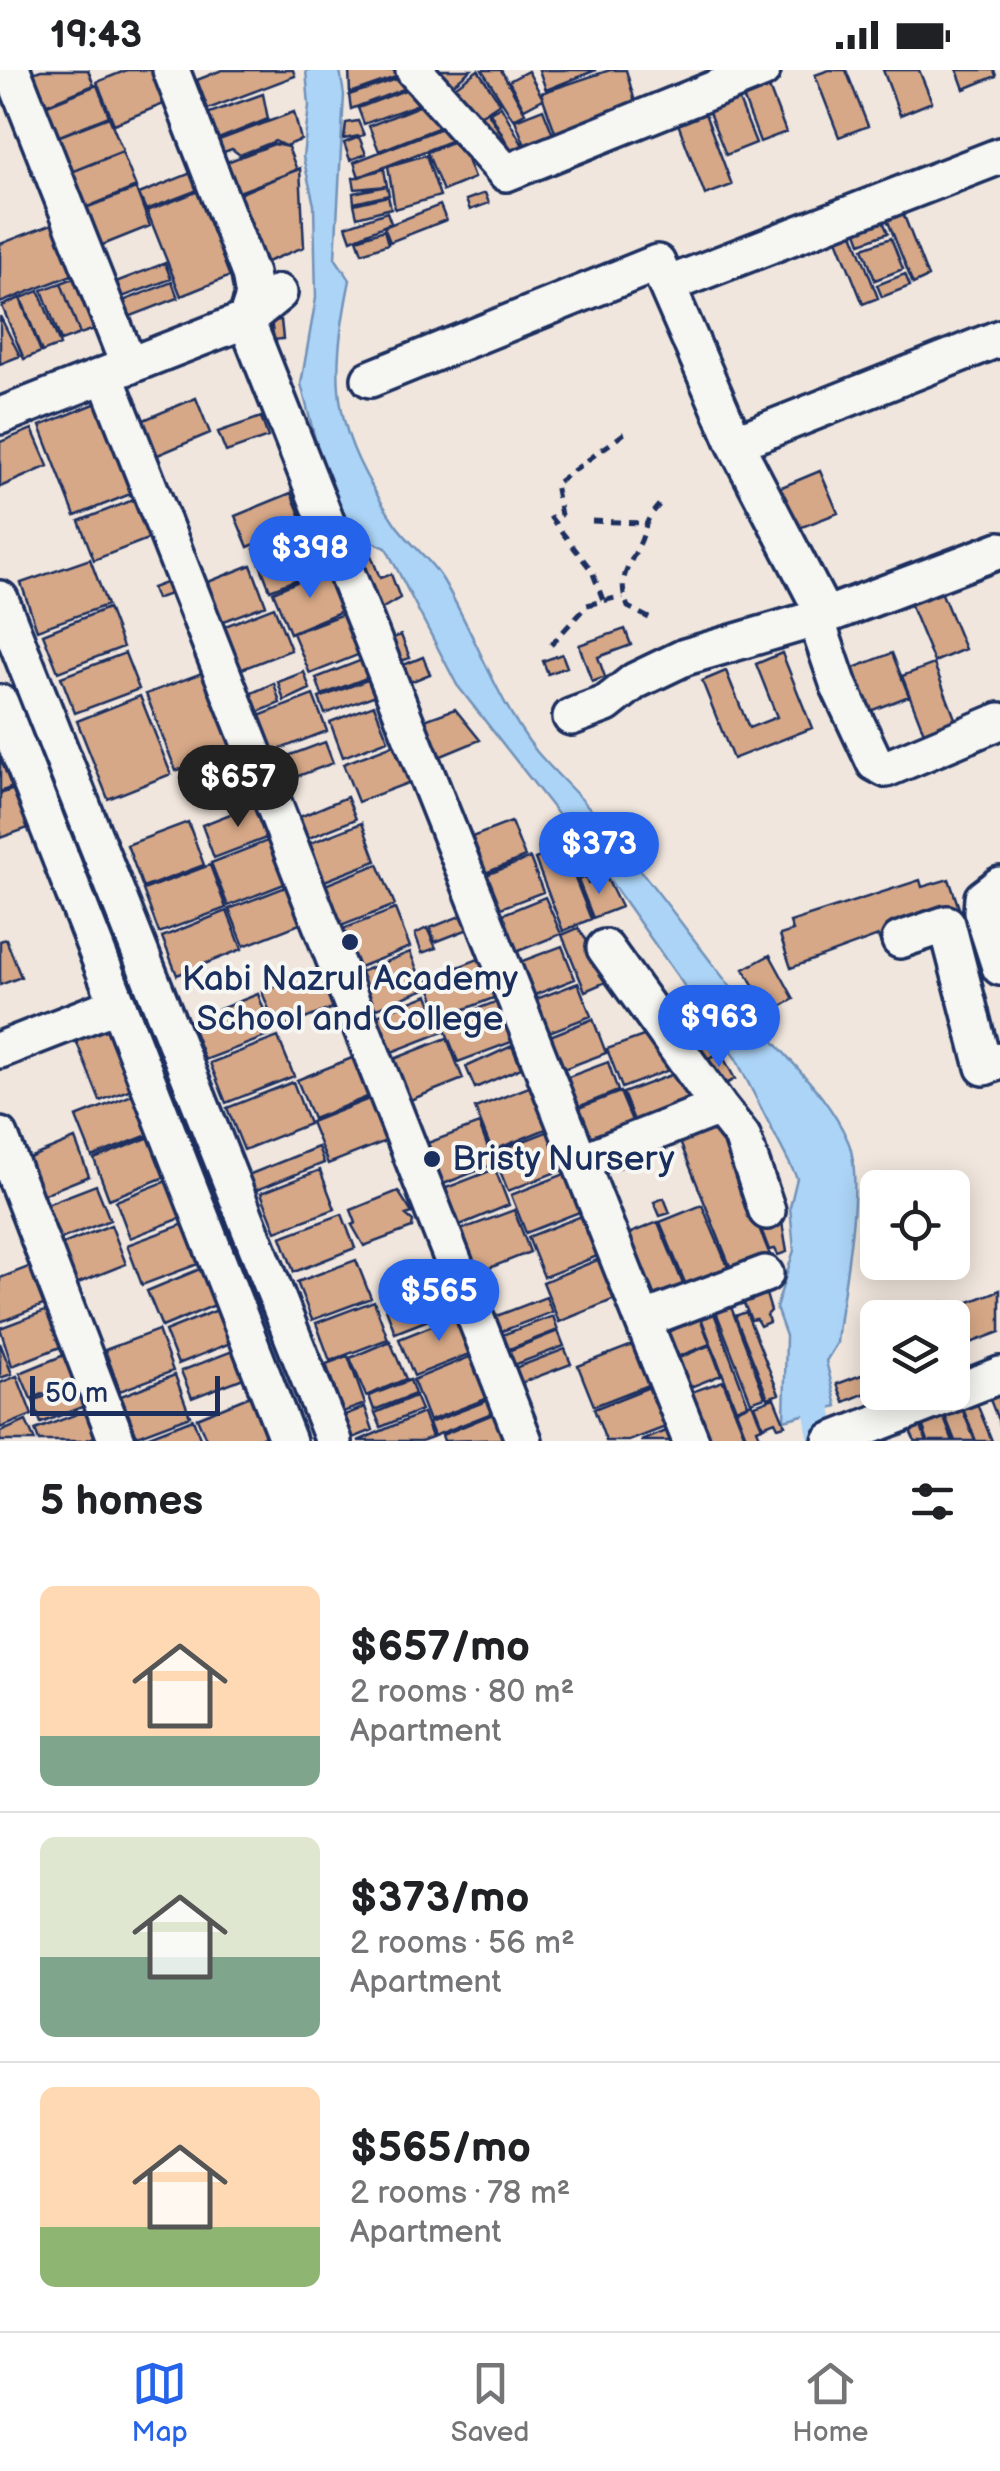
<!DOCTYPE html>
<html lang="en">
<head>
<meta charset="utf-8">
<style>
  :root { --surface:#fff; --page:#f2f2f2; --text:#202124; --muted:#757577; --line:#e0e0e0; --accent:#2563eb }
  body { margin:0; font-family:"Balsamiq Sans",sans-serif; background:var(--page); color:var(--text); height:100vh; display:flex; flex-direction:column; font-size:38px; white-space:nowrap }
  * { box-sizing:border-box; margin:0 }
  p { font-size:32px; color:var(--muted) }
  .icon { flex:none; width:55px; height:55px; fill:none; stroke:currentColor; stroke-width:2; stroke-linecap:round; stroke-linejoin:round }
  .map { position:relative; height:1371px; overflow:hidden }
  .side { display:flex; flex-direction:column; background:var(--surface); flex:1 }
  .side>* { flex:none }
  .tools { position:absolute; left:860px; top:1100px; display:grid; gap:20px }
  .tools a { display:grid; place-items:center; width:110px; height:110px; border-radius:15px; background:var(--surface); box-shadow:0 5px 25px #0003; font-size:50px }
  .scale { position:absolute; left:30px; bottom:25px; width:190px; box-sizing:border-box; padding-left:10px; border:5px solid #1b2f5e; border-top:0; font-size:28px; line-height:35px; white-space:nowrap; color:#1b2f5e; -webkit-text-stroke:8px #f6f6f2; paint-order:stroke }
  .price { position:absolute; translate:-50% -85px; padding:0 22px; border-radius:35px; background:var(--accent); color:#fff; font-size:32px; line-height:65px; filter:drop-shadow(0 2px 5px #0008) }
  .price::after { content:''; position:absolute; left:50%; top:60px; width:30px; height:22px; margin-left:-15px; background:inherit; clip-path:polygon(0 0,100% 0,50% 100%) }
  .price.current { background:#222; color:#fff }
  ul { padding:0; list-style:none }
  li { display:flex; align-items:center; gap:30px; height:250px; padding:0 40px }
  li+li { border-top:2px solid var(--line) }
  li span { display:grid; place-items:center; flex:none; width:280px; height:200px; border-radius:15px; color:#555 }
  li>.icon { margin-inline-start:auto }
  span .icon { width:120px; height:120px; fill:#fffc; stroke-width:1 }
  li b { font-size:42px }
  h2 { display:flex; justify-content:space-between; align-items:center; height:120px; padding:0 40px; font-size:42px }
  .status { display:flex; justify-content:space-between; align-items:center; height:70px; padding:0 50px; background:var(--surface); direction:ltr }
  .status svg { height:28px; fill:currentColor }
  .dock { display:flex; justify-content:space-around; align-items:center; height:140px; border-top:2px solid var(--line); background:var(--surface); font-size:28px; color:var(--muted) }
  .dock a { display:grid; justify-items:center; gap:5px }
  .dock .current { color:var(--accent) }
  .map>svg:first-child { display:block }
  .water { fill:#acd4f6; stroke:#7292b9; stroke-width:2.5 }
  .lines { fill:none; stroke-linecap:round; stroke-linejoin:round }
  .canal { stroke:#acd4f6; stroke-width:28 }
  .building { fill:#d6a887; stroke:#1b2f5e; stroke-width:2.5 }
  .minor-casing { stroke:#1b2f5e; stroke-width:42 }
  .path { stroke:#1b2f5e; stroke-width:5; stroke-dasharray:10 8; stroke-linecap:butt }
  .minor { stroke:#f6f6f2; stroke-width:35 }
  .poi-dot { fill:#1b2f5e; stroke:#f6f6f2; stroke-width:4 }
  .labels { text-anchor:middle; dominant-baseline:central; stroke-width:8; stroke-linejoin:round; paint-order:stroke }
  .poi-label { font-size:35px; fill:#1b2f5e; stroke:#f6f6f2 }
</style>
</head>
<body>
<div class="status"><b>19:43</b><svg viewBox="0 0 49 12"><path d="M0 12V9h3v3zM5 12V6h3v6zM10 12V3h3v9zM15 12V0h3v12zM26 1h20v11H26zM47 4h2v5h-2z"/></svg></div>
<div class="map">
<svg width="1000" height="1371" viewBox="0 0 1000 1371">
  <rect width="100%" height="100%" fill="#f0e6dd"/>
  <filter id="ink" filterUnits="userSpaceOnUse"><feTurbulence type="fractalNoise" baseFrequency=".01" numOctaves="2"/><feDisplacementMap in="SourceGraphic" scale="20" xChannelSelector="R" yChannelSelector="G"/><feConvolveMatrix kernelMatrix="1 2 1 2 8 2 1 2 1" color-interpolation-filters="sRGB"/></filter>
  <g filter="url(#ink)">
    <path class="water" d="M306 0H340L344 25 335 188 350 210C328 317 334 361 394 452 408 473 430 488 443 510 476 566 496 630 537 682 555 703 576 722 594 743 651 810 702 882 757 951 788 991 827 1023 848 1071 866 1113 841 1224 837 1273L826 1291 837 1336 784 1350 786 1266 776 1238 794 1180 790 1137 797 1108 736 989 611 812 457 615 386 478 364 468 333 439 301 314 316 228 314 135 303 87 309 36Z"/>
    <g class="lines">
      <path class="canal" d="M811 1304 823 1371"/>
    </g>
    <path class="building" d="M41 0H88L94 15 40 37 27 5Z
      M127 0H159L171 31 114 54 97 12Z
      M222 0H293L295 6 208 39 197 10Z
      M349 0H405L407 3 350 23Z
      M422 0H471L441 24Z
      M478 0 500 33 474 50 445 24Z
      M482 0H501L525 43 513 49Z
      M539 0H596L546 20Z
      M610 0H626L637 39 558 70 541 23Z
      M829 0H846L868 56 839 67 815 5Z
      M883 0H919L932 32 900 45Z
      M957 0H994L996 6 964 19Z
      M528 1 543 29 524 39 509 11Z
      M409 5 417 14 351 39 349 25Z
      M97 15 109 46 52 69 40 38Z
      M768 15 786 62 760 72 742 24Z
      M413 17 427 31 364 54 358 38Z
      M263 24 268 49 211 72 201 46Z
      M738 28 756 73 726 85 708 40Z
      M429 32 448 54 379 81 369 56Z
      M501 36 526 81 515 88 490 42Z
      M543 39 556 72 528 83 515 50Z
      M487 41 514 85 472 52Z
      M704 41 732 115 705 125 677 51Z
      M294 42 301 70 285 76 275 71 240 85 232 79 216 85 211 73Z
      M109 47 123 81 66 104 52 69Z
      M358 51 364 65 344 69 346 53Z
      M452 54 458 68 359 107 354 92Z
      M359 67 366 84 350 90 344 73Z
      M459 69 474 108 443 121 427 82Z
      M274 74 288 77 297 100 231 125 219 95Z
      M122 82 136 117 78 141 64 105Z
      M426 85 440 126 395 139 388 96Z
      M300 98 304 177 259 195 232 127Z
      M384 99 387 116 355 119 353 108Z
      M196 101 203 118 146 140 139 124Z
      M387 116 389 125 354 133 353 123Z
      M136 119 150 156 95 178 80 140Z
      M204 119 238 203 181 226 147 141Z
      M485 123 489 133 470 140 466 130Z
      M388 126 391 138 357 147 354 134Z
      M440 135 446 150 390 172 384 157Z
      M387 142 391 153 351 170 346 156Z
      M903 143 928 207 913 214 887 149Z
      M883 151 888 163 861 173 857 162Z
      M57 152 77 203 0 233V174Z
      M384 160 388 174 362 183 357 169Z
      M853 163 878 228 863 234 837 169Z
      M891 168 903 199 875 210 863 178Z
      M165 193 171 209 114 230 108 215Z
      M905 204 910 216 882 227 877 215Z
      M79 206 98 258 80 264 61 213Z
      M172 212 178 228 121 250 115 234Z
      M61 213 80 264 61 271 42 220Z
      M39 221 60 275 42 282 21 228Z
      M20 228 41 282 24 289 2 236Z
      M0 246 20 286 0 294Z
      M281 250 283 269 274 270 271 251Z
      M196 328 210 363 153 387 139 352Z
      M107 329 143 419 75 446 40 356Z
      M261 347 268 367 226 382 218 362Z
      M32 359 48 396 0 417V372Z
      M820 401 838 443 789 462 772 421Z
      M291 423 304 454 248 477 235 446Z
      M143 426 158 465 94 490 79 451Z
      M312 456 328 497 270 520 254 479Z
      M370 483 380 508 391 504 400 528 376 542 356 488Z
      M90 489 107 535 37 560 21 513Z
      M251 495 266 535 218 553 203 514Z
      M329 498 347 539 290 563 273 522Z
      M176 509 181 520 156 529 152 518Z
      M938 514 965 579 934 592 907 527Z
      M274 537 291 580 237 601 220 558Z
      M108 538 123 577 58 602 43 564Z
      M343 544 348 545V558L363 583 310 604 293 563Z
      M625 559 631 575 598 587 605 607 592 612 579 575Z
      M401 565 410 588 398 592 390 569Z
      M125 583 139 619 75 643 61 607Z
      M782 583 812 658 733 689 702 611 726 601 749 658 777 647 756 594Z
      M892 583 909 626 860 645 843 602Z
      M562 584 567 597 548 604 543 591Z
      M423 587 430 604 400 616 394 599Z
      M362 590 369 607 322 625 316 608Z
      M934 594 958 656 926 668 902 606Z
      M207 601 236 678 176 701 146 624Z
      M304 602 310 619 284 631 278 612Z
      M370 609 376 625 325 644 319 628Z
      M274 613 280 633 251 645 243 627Z
      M313 625 327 661 270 683 256 647Z
      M140 626 171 704 108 729 77 651Z
      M374 635 388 670 343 687 330 652Z
      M455 639 480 670 434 689 419 652Z
      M325 672 333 693 285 711 277 690Z
      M398 673 413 711 358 732 343 694Z
      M0 679 15 716 0 722Z
      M17 718 31 757 0 768V724Z
      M347 727 356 749 304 770 295 749Z
      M261 732 274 765 214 788 202 755Z
      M188 752 204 795 143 818 127 775Z
      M511 752 525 787 478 806 464 770Z
      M362 753 376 791 322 812 308 774Z
      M280 766 297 809 228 836 211 793Z
      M563 778 591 849 563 861 535 789Z
      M530 788 543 822 493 841 481 807Z
      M378 794 395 835 336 858 320 817Z
      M210 795 226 838 159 863 143 820Z
      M585 807 588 814 606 807 621 837 593 848 578 810Z
      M949 809 959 838 889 861 891 870 881 874 878 866 791 898 780 865 793 861 790 852 920 810 922 817Z
      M296 813 310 850 244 876 229 839Z
      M545 827 561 864 506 886 491 849Z
      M395 839 410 877 352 900 338 861Z
      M227 841 242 879 177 905 162 867Z
      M465 844 471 858 435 872 430 858Z
      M427 858 436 878 422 883 415 864Z
      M578 858 613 909 585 921 562 865Z
      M6 869 21 907 0 915V871Z
      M562 876 575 909 522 930 509 896Z
      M410 882 425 919 370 941 355 904Z
      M770 885 794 929 769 943 744 899Z
      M481 888 496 927 442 948 427 909Z
      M328 896 343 934 277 960 262 922Z
      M578 913 591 946 539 966 526 933Z
      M258 924 273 964 205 990 190 951Z
      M428 925 443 962 387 984 372 947Z
      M498 931 514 971 458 992 442 952Z
      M593 949 606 983 553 1003 540 970Z
      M109 954 134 1018 100 1031 75 968Z
      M704 961 718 982 706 990 693 968Z
      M649 964 672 999 622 1018 607 979Z
      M278 967 294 1006 226 1033 210 993Z
      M447 968 463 1009 405 1032 389 991Z
      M512 976 521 998 475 1018 466 997Z
      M721 983 735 1009 718 1018 703 992Z
      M362 984 377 1023 313 1049 297 1010Z
      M608 992 618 1021 568 1041 555 1012Z
      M679 1002 702 1035 637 1058 623 1023Z
      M293 1012 309 1054 244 1080 227 1038Z
      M534 1015 551 1057 492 1081 475 1038Z
      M620 1022 635 1058 582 1079 568 1042Z
      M132 1025 148 1065 92 1087 76 1047Z
      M379 1025 396 1067 328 1094 311 1052Z
      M716 1051 770 1185 732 1201 678 1067Z
      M479 1054 494 1094 441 1115 425 1074Z
      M549 1061 564 1099 508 1121 493 1083Z
      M150 1067 165 1107 109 1129 94 1089Z
      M75 1069 89 1106 34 1128 19 1092Z
      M318 1077 324 1093 254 1121 248 1105Z
      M495 1099 509 1135 455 1157 441 1120Z
      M320 1100 335 1139 276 1161 261 1123Z
      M567 1103 582 1141 526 1163 511 1125Z
      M169 1110 184 1147 130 1168 116 1131Z
      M96 1115 110 1150 53 1172 39 1137Z
      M398 1121 412 1143 406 1145 413 1151 412 1158 364 1176 352 1155 356 1153 351 1140Z
      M664 1128 670 1143 660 1146 654 1132Z
      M702 1135 730 1202 688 1220 660 1152Z
      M514 1140 530 1182 472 1205 455 1162Z
      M342 1144 355 1178 294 1202 281 1167Z
      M584 1145 600 1185 544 1207 528 1167Z
      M781 1146 787 1182 778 1185 775 1179 769 1180 758 1151Z
      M658 1152 685 1219 645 1235 618 1168Z
      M184 1154 198 1194 142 1215 127 1175Z
      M111 1155 126 1194 68 1217 53 1178Z
      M600 1189 615 1229 559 1252 543 1212Z
      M356 1190 371 1228 312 1250 297 1212Z
      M41 1192 56 1230 0 1252V1208Z
      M200 1199 215 1235 162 1257 147 1221Z
      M445 1201 459 1238 395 1263 381 1225Z
      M763 1214 771 1241 767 1245 769 1252 760 1256 756 1249 751 1250 739 1222Z
      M1000 1220V1262L952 1280V1248H928L934 1245 930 1237 943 1232 946 1241Z
      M546 1227 552 1242 500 1262 494 1247Z
      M728 1229 765 1327 751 1332 713 1234Z
      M374 1231 388 1269 330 1291 316 1253Z
      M711 1235 748 1334 736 1339 698 1240Z
      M53 1238 68 1274 12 1296 0 1258Z
      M220 1239 233 1272 178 1294 165 1261Z
      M697 1240 710 1274 667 1291 654 1257Z
      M746 1242 779 1324 768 1328 735 1246Z
      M464 1243 479 1280 414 1306 399 1269Z
      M553 1246 558 1260 507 1280 502 1265Z
      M158 1260 173 1301 120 1321 105 1280Z
      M558 1261 564 1276 514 1295 508 1281Z
      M878 1267V1302L866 1271Z
      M390 1271 406 1309 366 1326 350 1288Z
      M0 1273 12 1304 0 1308Z
      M632 1275 648 1315 594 1336 578 1296Z
      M710 1275 721 1305 678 1322 666 1293Z
      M565 1279 571 1294 521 1313 515 1298Z
      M235 1280 246 1307 192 1328 181 1301Z
      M74 1281 84 1307 31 1329 20 1303Z
      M479 1283 496 1325 429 1351 413 1310Z
      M348 1286 365 1334 343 1342 326 1294Z
      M875 1300 878 1318 844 1332 837 1314Z
      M175 1305 190 1346 137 1366 121 1326Z
      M17 1306 32 1345 0 1358V1313Z
      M410 1310 415 1324 374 1340 369 1326Z
      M84 1311 92 1333 41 1353 33 1331Z
      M723 1311 747 1371H698L680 1326Z
      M652 1316 668 1356 629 1371H606L594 1339Z
      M1000 1323V1355L989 1327Z
      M253 1325 269 1364 253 1371H207L197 1348Z
      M415 1326 421 1340 381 1357 375 1343Z
      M497 1327 502 1339 434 1366 429 1353Z
      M774 1328 785 1355 778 1357 775 1351 763 1356 755 1335Z
      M975 1329 992 1371H976L961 1334Z
      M752 1333 762 1357 757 1359 761 1369 748 1371 736 1340Z
      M961 1336 975 1371H955L944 1343Z
      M365 1337 373 1360 353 1368 345 1345Z
      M87 1340 97 1366 84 1371H39L35 1360Z
      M498 1342 508 1369 444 1371 442 1365Z
      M423 1343 432 1367 421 1371H358Z
      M942 1343 953 1371H928L921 1351Z
      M193 1349 201 1371H145L144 1368Z
      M26 1351 35 1371H0V1362Z
      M919 1352 927 1371H915L908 1356Z
      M669 1360 673 1371H641Z"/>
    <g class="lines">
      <g class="minor-casing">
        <path id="minor" d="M12 0 129 296
          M171 0 250 204 254 226 246 250 691 1371
          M414 0 506 103 762 0
          M667 215 1000 86
          M105 305 524 1371
          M370 309 657 193 735 373 825 546
          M0 346 246 250 279 223
          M735 373 1000 268
          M0 529 334 1371
          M816 549 839 616 875 693 886 699 1000 651
          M0 633 288 1371
          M571 647 606 634 635 611 685 587 825 546 1000 480
          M1000 815 983 828 982 841 1000 897
          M900 870 947 854 984 997 1000 991
          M0 980 118 934
          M719 1037 742 1066 767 1141
          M0 1066 117 1371
          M580 1092 719 1037 605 878
          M643 1250 765 1204
          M831 1371 1000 1305"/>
      </g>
      <path class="path" d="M592 451 643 453
        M603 530 592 501 551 448 561 445 555 414 629 360
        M649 548 628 537C617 510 627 500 638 477 648 458 641 455 659 435
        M551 575 587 535 623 526"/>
      <use href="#minor" class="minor"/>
    </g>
  </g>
  <g class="poi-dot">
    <circle cx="350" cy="872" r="10"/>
    <circle cx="432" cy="1089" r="10"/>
  </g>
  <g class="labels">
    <g class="poi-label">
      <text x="350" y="909">Kabi Nazrul Academy<tspan x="350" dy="40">School and College</tspan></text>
      <text x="452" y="1089" text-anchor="start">Bristy Nursery</text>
    </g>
  </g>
</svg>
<div class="tools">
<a><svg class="icon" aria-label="locate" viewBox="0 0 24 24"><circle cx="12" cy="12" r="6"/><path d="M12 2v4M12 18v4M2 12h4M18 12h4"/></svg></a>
<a><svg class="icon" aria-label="layers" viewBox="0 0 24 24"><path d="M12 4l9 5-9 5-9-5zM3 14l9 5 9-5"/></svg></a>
</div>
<div class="scale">50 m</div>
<b class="price" style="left:310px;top:531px">$398</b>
<b class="price current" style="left:238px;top:760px">$657</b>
<b class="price" style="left:599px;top:827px">$373</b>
<b class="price" style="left:719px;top:1000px">$963</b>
<b class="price" style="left:439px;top:1274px">$565</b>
</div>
<section class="side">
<h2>5 homes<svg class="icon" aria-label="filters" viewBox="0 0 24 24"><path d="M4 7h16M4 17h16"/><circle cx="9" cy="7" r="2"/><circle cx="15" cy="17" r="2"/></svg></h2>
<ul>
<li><span style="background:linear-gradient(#ffd9b3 75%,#7fa58c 0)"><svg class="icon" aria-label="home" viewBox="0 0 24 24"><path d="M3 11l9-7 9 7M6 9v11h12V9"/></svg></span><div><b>$657/mo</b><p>2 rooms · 80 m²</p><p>Apartment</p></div></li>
<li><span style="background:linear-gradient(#dfe7d0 60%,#7fa58c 0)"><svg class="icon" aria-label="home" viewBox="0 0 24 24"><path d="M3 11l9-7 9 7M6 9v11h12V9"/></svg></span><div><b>$373/mo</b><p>2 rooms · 56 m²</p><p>Apartment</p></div></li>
<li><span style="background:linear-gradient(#ffd9b3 70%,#8fb573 0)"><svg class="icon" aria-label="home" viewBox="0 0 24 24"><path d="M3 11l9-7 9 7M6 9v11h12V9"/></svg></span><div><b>$565/mo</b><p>2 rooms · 78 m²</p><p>Apartment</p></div></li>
</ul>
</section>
<nav class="dock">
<a class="current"><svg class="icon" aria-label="map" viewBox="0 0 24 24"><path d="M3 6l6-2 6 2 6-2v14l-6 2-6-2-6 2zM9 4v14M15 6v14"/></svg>Map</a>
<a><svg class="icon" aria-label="saved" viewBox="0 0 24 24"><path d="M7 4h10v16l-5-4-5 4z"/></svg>Saved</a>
<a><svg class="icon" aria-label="home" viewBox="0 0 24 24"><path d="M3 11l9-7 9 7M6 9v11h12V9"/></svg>Home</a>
</nav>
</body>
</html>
